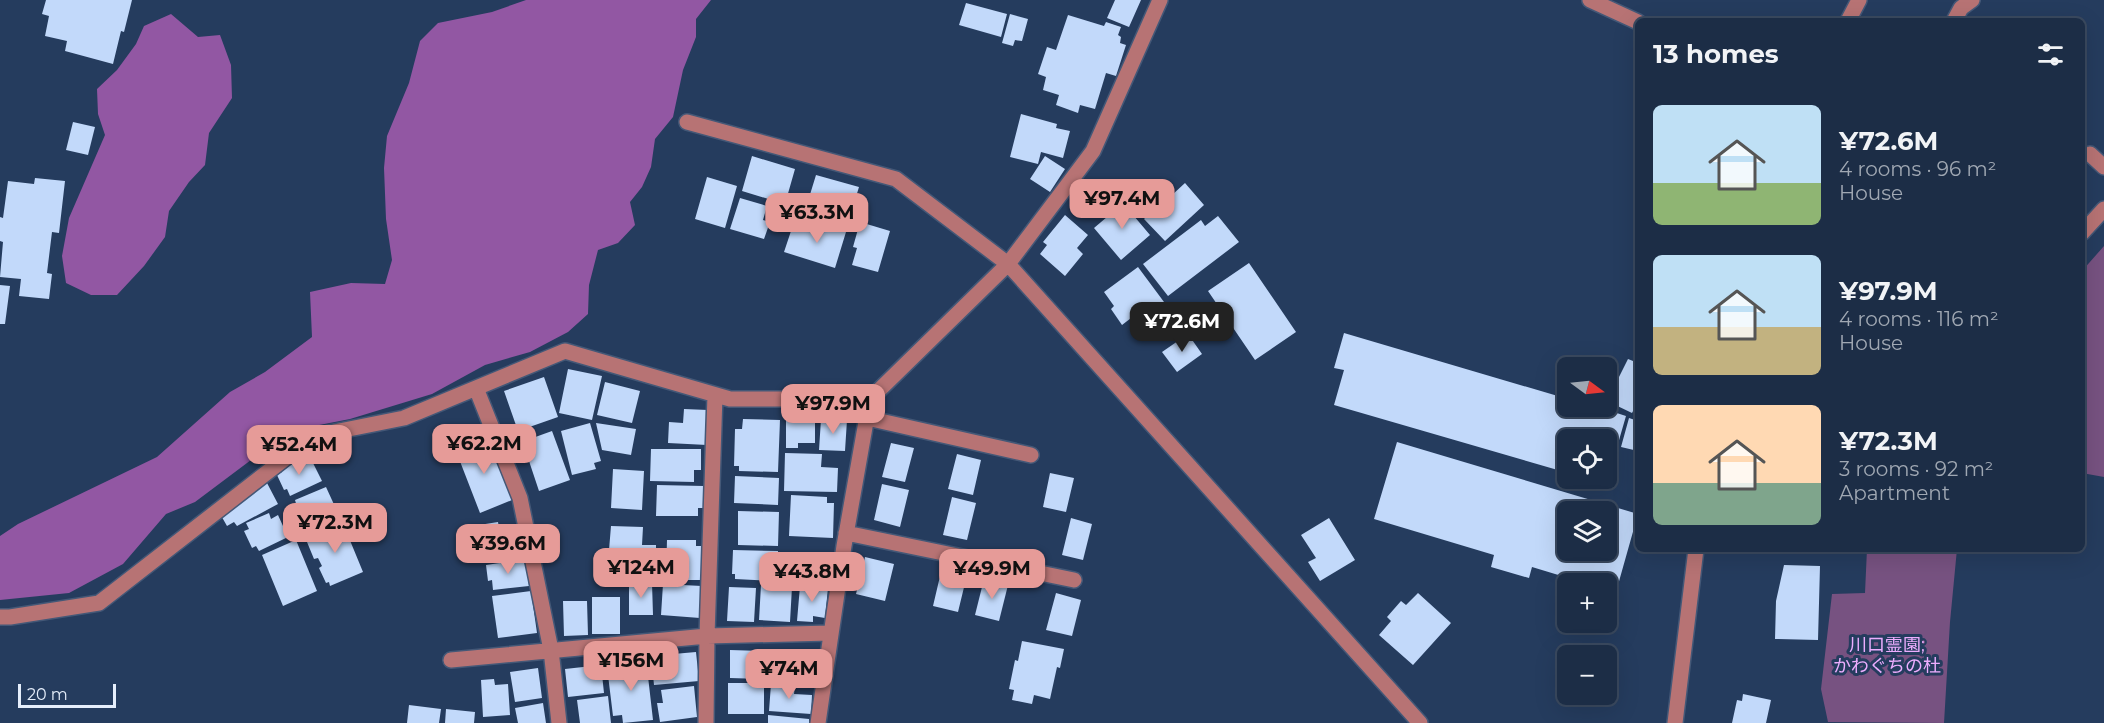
<!DOCTYPE html>
<html lang="en">
<head>
<meta charset="utf-8">
<style>
  :root { --surface:#1c2d46; --page:#25354d; --text:#f1f3f6; --muted:#a0a8b3; --line:#3a495f; --accent:#e69b98 }
  body { margin:0; font-family:Montserrat,"Noto Sans JP",sans-serif; background:var(--page); color:var(--text); height:100vh; display:flex; flex-direction:column; font-size:22px; white-space:nowrap }
  * { box-sizing:border-box; margin:0 }
  p { font-size:20px; color:var(--muted) }
  .icon { flex:none; width:33px; height:33px; fill:none; stroke:currentColor; stroke-width:2; stroke-linecap:round; stroke-linejoin:round }
  .map { position:relative; flex:1; overflow:hidden }
  .drawer { position:absolute; left:1635px; top:18px; width:450px; height:534px; display:flex; flex-direction:column; background:var(--surface); border-radius:9px; box-shadow:0 6px 24px #0002,0 0 0 2px var(--line) }
  .drawer>* { flex:none }
  .needle { width:39px; rotate:105deg }
  .tools { position:absolute; left:1557px; top:357px; display:grid; gap:12px }
  .tools a { display:grid; place-items:center; width:60px; height:60px; border-radius:9px; background:var(--surface); box-shadow:0 6px 24px #0002,0 0 0 2px var(--line); font-size:30px }
  .scale { position:absolute; left:18px; bottom:15px; width:98px; box-sizing:border-box; padding-left:6px; border:3px solid #e5eefb; border-top:0; font-size:16px; line-height:21px; white-space:nowrap; color:#e5eefb; -webkit-text-stroke:4px #253c5e; paint-order:stroke }
  .price { position:absolute; translate:-50% -51px; padding:0 14px; border-radius:12px; background:var(--accent); color:#111; font-size:20px; line-height:39px; filter:drop-shadow(0 2px 3px #0008) }
  .price::after { content:''; position:absolute; left:50%; top:36px; width:18px; height:14px; margin-left:-9px; background:inherit; clip-path:polygon(0 0,100% 0,50% 100%) }
  .price.current { background:#222; color:#fff }
  ul { padding:0; list-style:none }
  li { display:flex; align-items:center; gap:18px; height:150px; padding:0 18px }
  li span { display:grid; place-items:center; flex:none; width:168px; height:120px; border-radius:9px; color:#555 }
  li>.icon { margin-inline-start:auto }
  span .icon { width:72px; height:72px; fill:#fffc; stroke-width:1 }
  li b { font-size:26px }
  h2 { display:flex; justify-content:space-between; align-items:center; height:72px; padding:0 18px; font-size:26px }
  .map>svg:first-child { display:block }
  .green { fill:#775281 }
  .forest { fill:#9257a3 }
  .building { fill:#c2d9fa; fill-rule:evenodd }
  .lines { fill:none; stroke-linecap:round; stroke-linejoin:round }
  .minor-casing { stroke:#445877; stroke-width:18 }
  .minor { stroke:#b77374; stroke-width:15 }
  .labels { text-anchor:middle; dominant-baseline:central; stroke-width:6; stroke-linejoin:round; paint-order:stroke }
  .park-label { font-size:18px; fill:#ecadfe; stroke:#253c5e }
</style>
</head>
<body>
<div class="map">
<svg width="2104" height="723" viewBox="0 0 2104 723">
  <rect width="100%" height="100%" fill="#253c5e"/>
  <path class="green" d="M2104 246V477L2082 473V271Z
    M1867 549H1957L1950 622 1944 723 1828 722 1821 689 1832 594 1865 593Z"/>
  <path class="forest" d="M526 0H711L696 19V37L683 70 673 117 655 139 651 167 642 187 630 202 635 225 618 243 598 250 589 285 588 314 568 332 530 352 485 365 432 394 350 419 304 428 263 451 195 502 166 514 123 564 69 593 0 600V536L18 524 157 457 230 392 265 372 312 337 310 292 351 283 385 284 392 260 386 219 384 168 387 136 409 83 420 41 438 23 492 12Z
    M171 14 198 37 220 35 231 65 232 98 209 133 205 165 189 182 169 211 165 237 144 266 117 295H91L66 283 62 256 69 218 105 135 98 114 97 89 117 70 136 44 144 26Z"/>
  <path class="building" d="M46 0H132L124 32 121 31 113 64 65 51 67 41 45 36 49 16 42 14Z
    M1115 0H1141L1129 27 1107 18Z
    M966 3 1007 14 1001 37 959 25Z
    M1010 14 1028 19 1022 41 1015 40 1013 46 1002 43Z
    M1068 15 1104 26 1106 22 1121 27 1118 35 1121 37 1120 43 1126 45 1116 76 1106 73 1095 109 1080 105 1078 113 1056 105 1059 95 1043 90 1046 77 1038 74 1047 47 1056 50Z
    M1021 114 1057 124 1056 128 1070 131 1063 158 1041 152 1038 164 1010 157Z
    M73 122 95 127 88 155 66 150Z
    M752 156 795 169 785 204 742 191Z
    M1045 156 1065 169 1050 192 1030 179Z
    M816 175 859 187 847 226 821 218 824 206 808 201Z
    M707 177 737 186 725 228 695 219Z
    M35 178 65 181 59 233 52 232 47 273 52 274 49 299 19 296 21 279 0 277 3 242 0 241V217L3 218 8 181 34 184Z
    M1185 183 1204 205 1165 241 1144 219 1148 215 1144 210 1153 201 1159 207Z
    M1117 196 1150 235 1121 260 1094 228 1114 211 1107 204Z
    M740 198 767 206 763 220 770 222 764 239 730 229Z
    M1065 215 1088 235 1077 248 1083 254 1065 276 1040 254 1047 245 1043 242Z
    M1218 216 1239 242 1168 296 1143 264 1201 220 1205 226Z
    M860 222 890 231 878 272 852 265 857 248 853 247Z
    M808 223 816 226 817 223 846 232 835 268 784 252 792 228 805 232Z
    M1249 263 1296 332 1255 360 1208 291Z
    M1138 267 1164 302 1152 310 1148 305 1122 325 1111 309 1114 306 1104 292Z
    M0 285 10 286 5 324H0Z
    M1344 333 1568 399V406H1595L1626 416 1606 485 1587 479 1606 478V440H1568V473L1334 405 1344 370 1334 368Z
    M1188 334 1202 354 1177 372 1162 352Z
    M1628 359 1638 363V401L1632 413 1607 401Z
    M568 369 602 376 592 420 559 413Z
    M544 377 558 417 518 431 504 391Z
    M605 382 640 391 632 423 597 415Z
    M684 409 708 410 707 445 668 443 669 422 683 423Z
    M1629 418 1638 421V451L1621 447Z
    M743 419 780 420 778 472 739 471V466H734L735 429H742Z
    M821 419 847 420 845 451 819 450Z
    M786 420H815V443H798V448H786Z
    M590 423 601 461 594 463 596 469 572 475 561 431Z
    M596 423 636 429 631 455 602 450Z
    M552 431 570 480 539 491 527 455 532 453 527 440Z
    M488 437 512 500 480 513 456 451Z
    M1397 442 1638 514 1616 592 1606 589V584H1588L1532 567 1529 578 1491 567 1494 555 1374 519ZM1568 512H1606V550H1568Z
    M891 443 914 448 905 482 882 477Z
    M651 449H701V470H694V482L650 481Z
    M785 453 822 454 821 467 838 468 837 492 784 491Z
    M957 454 981 460 973 495 948 489Z
    M301 457 304 463 311 459 322 481 290 496 287 489 284 490 277 475 282 472 280 468Z
    M613 469 644 471 642 510 611 508Z
    M1050 473 1074 478 1066 512 1043 507Z
    M735 476 779 478 778 505 734 503Z
    M267 483 278 504 237 526 234 522 227 526 219 512 244 495Z
    M882 484 909 490 900 527 874 520Z
    M657 485 704 486V508H698V516H656Z
    M326 487 337 511 332 513 335 518 306 531 303 525 299 527 292 509 297 507 295 500Z
    M791 495 827 497V503H834L833 538 789 536Z
    M952 497 976 503 967 540 943 535Z
    M738 511 779 512 778 546 738 545Z
    M269 513 271 519 278 515 288 537 259 551 256 546 252 548 244 531 249 529 246 523Z
    M1071 518 1092 524 1083 560 1062 555Z
    M1329 518 1355 560 1320 581 1308 562 1316 558 1301 535Z
    M342 521 363 572 330 586 329 582 326 583 319 568 322 566 318 558 314 559 307 542 311 541 308 535Z
    M498 522 499 528 518 525 523 553 484 559 479 525Z
    M611 526 643 527 642 545H656V550H660L658 579 632 578 633 558 613 557V550H609Z
    M296 540 317 591 283 606 262 555Z
    M667 540H696V546H701V580H675V576L666 575Z
    M733 550 778 551 777 581 735 579V574H732Z
    M785 552 829 554 828 583 783 581Z
    M865 557 894 564 885 601 856 594Z
    M526 559 529 586 493 590 492 580 488 581 486 565Z
    M1784 565 1820 566 1818 640 1775 639 1776 601Z
    M941 572 966 579 958 612 933 606Z
    M984 579 1008 585 999 621 975 615Z
    M652 583 653 615H629V584Z
    M663 584 702 586 700 618 661 615Z
    M761 585 792 587 790 622 759 620Z
    M800 586 828 588 825 618 813 616V622L797 621Z
    M729 587 756 588 754 622 727 621Z
    M531 591 537 633 498 638 492 596Z
    M1056 593 1081 600 1072 636 1046 630Z
    M1418 593 1451 623 1413 665 1379 635 1391 621 1387 617 1401 601 1406 605Z
    M592 597H620V634H592Z
    M563 601H587L588 635 564 636Z
    M1022 641 1064 649 1060 668 1057 667 1050 699 1034 695 1032 704 1012 700 1014 690 1009 689 1015 660 1018 661Z
    M773 649 816 654 812 683 775 679 776 672 771 671Z
    M730 650 762 651 761 679 730 678Z
    M696 652 699 681 654 685 651 656Z
    M646 659 653 720 623 723 622 715 613 716 608 675 617 673 616 662Z
    M601 665 604 693 568 697 565 669Z
    M538 668 542 698 515 702 510 672Z
    M494 679 495 685 508 684 510 715 483 717 481 680Z
    M728 683H764V714H728Z
    M771 684 795 686 794 694 812 695 811 714 769 711Z
    M694 686 697 717 660 722 657 703H663L661 690Z
    M1743 694 1771 700 1766 723H1732L1737 700 1742 701Z
    M608 696 611 723H580L577 700Z
    M543 703 546 723H518L515 708Z
    M409 705 441 709 439 723H407Z
    M446 709 475 712 474 723H445Z
    M768 715 809 719V723H768Z"/>
  <g class="lines">
    <g class="minor-casing">
      <path id="minor" d="M1590 0 1638 22
        M1848 21 1859 0
        M1954 21 1961 8 1972 0
        M687 122 896 179 1008 264 1420 723
        M2090 154 2104 167
        M2082 233 2104 209
        M476 388 520 498 551 650 559 723
        M867 418 1031 455
        M846 533 1074 580
        M0 617H10L99 603 314 436 404 418 565 351 730 399H870L1008 264 1093 151 1160 0
        M451 660 707 636 830 633
        M706 723 707 636 715 395
        M818 723 844 546 870 399
        M1675 723 1696 549"/>
    </g>
    <use href="#minor" class="minor"/>
  </g>
  <g class="labels">
    <g class="park-label">
      <text x="1887" y="645">川口霊園;<tspan x="1887" dy="21">かわぐちの杜</tspan></text>
    </g>
  </g>
</svg>
<div class="tools">
<a><svg class="needle" viewBox="-14 -14 28 28"><path d="M0-13l5 13h-10z" fill="#e53935"/><path d="M0 13l5-13h-10z" fill="#a0a8b3"/></svg></a>
<a><svg class="icon" aria-label="locate" viewBox="0 0 24 24"><circle cx="12" cy="12" r="6"/><path d="M12 2v4M12 18v4M2 12h4M18 12h4"/></svg></a>
<a><svg class="icon" aria-label="layers" viewBox="0 0 24 24"><path d="M12 4l9 5-9 5-9-5zM3 14l9 5 9-5"/></svg></a>
<a>+</a>
<a>−</a>
</div>
<div class="scale">20 m</div>
<b class="price" style="left:1122px;top:230px">¥97.4M</b>
<b class="price" style="left:817px;top:244px">¥63.3M</b>
<b class="price current" style="left:1182px;top:353px">¥72.6M</b>
<b class="price" style="left:833px;top:435px">¥97.9M</b>
<b class="price" style="left:484px;top:475px">¥62.2M</b>
<b class="price" style="left:299px;top:476px">¥52.4M</b>
<b class="price" style="left:335px;top:554px">¥72.3M</b>
<b class="price" style="left:508px;top:575px">¥39.6M</b>
<b class="price" style="left:641px;top:599px">¥124M</b>
<b class="price" style="left:992px;top:600px">¥49.9M</b>
<b class="price" style="left:812px;top:603px">¥43.8M</b>
<b class="price" style="left:631px;top:692px">¥156M</b>
<b class="price" style="left:789px;top:700px">¥74M</b>
<section class="drawer">
<h2>13 homes<svg class="icon" aria-label="filters" viewBox="0 0 24 24"><path d="M4 7h16M4 17h16"/><circle cx="9" cy="7" r="2"/><circle cx="15" cy="17" r="2"/></svg></h2>
<ul>
<li><span style="background:linear-gradient(#bfe0f5 65%,#8fb573 0)"><svg class="icon" aria-label="home" viewBox="0 0 24 24"><path d="M3 11l9-7 9 7M6 9v11h12V9"/></svg></span><div><b>¥72.6M</b><p>4 rooms · 96 m²</p><p>House</p></div></li>
<li><span style="background:linear-gradient(#bfe0f5 60%,#c2b280 0)"><svg class="icon" aria-label="home" viewBox="0 0 24 24"><path d="M3 11l9-7 9 7M6 9v11h12V9"/></svg></span><div><b>¥97.9M</b><p>4 rooms · 116 m²</p><p>House</p></div></li>
<li><span style="background:linear-gradient(#ffd9b3 65%,#7fa58c 0)"><svg class="icon" aria-label="home" viewBox="0 0 24 24"><path d="M3 11l9-7 9 7M6 9v11h12V9"/></svg></span><div><b>¥72.3M</b><p>3 rooms · 92 m²</p><p>Apartment</p></div></li>
</ul>
</section>
</div>
</body>
</html>
